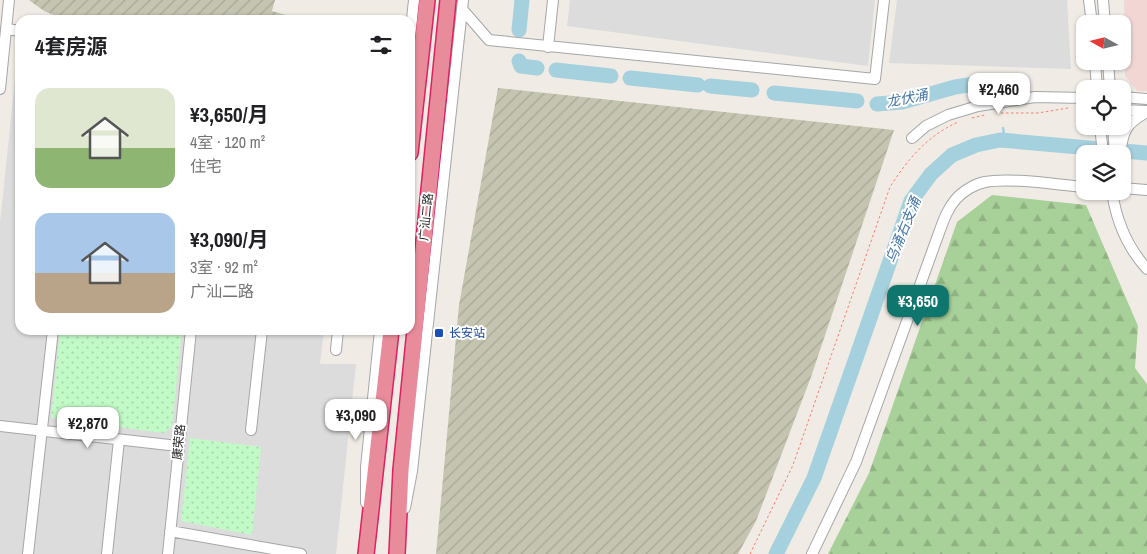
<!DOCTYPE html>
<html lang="zh">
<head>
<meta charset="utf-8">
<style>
  :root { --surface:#fff; --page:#f6f6f6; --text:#202124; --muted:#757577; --accent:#0f766e }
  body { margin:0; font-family:"Archivo Narrow","Noto Sans SC",sans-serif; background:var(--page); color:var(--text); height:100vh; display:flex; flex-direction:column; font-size:19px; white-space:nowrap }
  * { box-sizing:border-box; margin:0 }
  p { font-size:16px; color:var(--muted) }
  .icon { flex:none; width:28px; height:28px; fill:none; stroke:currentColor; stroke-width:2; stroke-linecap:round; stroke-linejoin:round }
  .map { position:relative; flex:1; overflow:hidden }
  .details { position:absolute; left:15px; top:15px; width:400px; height:320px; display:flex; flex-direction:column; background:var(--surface); border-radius:15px; box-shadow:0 1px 4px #0004 }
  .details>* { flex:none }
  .needle { width:32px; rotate:278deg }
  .fabs { position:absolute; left:1076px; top:15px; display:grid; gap:10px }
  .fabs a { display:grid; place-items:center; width:55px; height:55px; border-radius:10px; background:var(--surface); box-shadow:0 1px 4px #0004; font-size:25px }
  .price { position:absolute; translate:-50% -42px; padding:0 11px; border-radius:10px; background:#fff; color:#222; font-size:16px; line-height:32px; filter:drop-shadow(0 1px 2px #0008) }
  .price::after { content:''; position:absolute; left:50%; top:30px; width:15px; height:11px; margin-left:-8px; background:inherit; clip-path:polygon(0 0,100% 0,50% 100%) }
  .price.selected { background:var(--accent); color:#fff }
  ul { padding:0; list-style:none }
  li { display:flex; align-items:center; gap:15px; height:125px; padding:0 20px }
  li span { display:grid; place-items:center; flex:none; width:140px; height:100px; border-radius:15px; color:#555 }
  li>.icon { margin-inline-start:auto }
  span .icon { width:60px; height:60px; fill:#fffc; stroke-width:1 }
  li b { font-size:21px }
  h2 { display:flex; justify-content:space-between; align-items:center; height:60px; padding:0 20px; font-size:21px }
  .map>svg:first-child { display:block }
  .residential { fill:#dddcdc }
  .commercial { fill:#f1d6d4 }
  .construction { fill:url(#construction-furrows) }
  .forest { fill:url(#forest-firs) }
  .park { fill:url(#park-dots) }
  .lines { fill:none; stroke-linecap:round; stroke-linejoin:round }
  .stream { stroke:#a5d0de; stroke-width:2.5 }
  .river { stroke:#a5d0de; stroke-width:15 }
  .minor-casing { stroke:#a6a6a6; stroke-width:12 }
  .highway-casing { stroke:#dd225f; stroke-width:18 }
  .path { stroke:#fb7c6a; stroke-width:1; stroke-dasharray:2.5 2.5; stroke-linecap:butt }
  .minor { stroke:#fff; stroke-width:10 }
  .highway { stroke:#e88c9b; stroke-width:15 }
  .transit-dot { fill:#1a4fb4; stroke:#fff; stroke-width:2 }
  .labels { text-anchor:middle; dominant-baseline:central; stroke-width:4; stroke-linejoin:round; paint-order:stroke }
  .street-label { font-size:12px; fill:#1f1f1f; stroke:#fff }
  .transit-label { font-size:12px; fill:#164399; stroke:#fff; text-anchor:start }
  .water-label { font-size:14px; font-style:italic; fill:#4776a8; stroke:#fff }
</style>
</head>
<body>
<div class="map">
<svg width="1147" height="554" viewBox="0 0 1147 554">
  <defs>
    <pattern id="construction-furrows" width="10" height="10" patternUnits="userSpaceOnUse" patternTransform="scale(1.25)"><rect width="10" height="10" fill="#c4c4b0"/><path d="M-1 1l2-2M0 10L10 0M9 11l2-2" fill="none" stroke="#a8a897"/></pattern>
    <pattern id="forest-firs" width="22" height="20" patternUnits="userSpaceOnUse" patternTransform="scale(1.25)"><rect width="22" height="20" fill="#a8d099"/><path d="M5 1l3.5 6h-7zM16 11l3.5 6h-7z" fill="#90b283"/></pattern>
    <pattern id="park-dots" width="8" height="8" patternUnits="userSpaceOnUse" patternTransform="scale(1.25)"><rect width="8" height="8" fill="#c2fac7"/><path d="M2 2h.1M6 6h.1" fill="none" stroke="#a6d6aa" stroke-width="1.8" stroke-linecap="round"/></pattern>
  </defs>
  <rect width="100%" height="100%" fill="#f0ece5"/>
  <path class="residential" d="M570 0H875L868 66 567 26Z
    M897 0H1067L1071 69 889 63Z
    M20 66V330H324L320 364H356L336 554H0V223L15 79Z"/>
  <path class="commercial" d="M1124 0H1147V91H1137L1125 76Z"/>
  <path class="construction" d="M29 0H275L272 11 303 20H75L61 18 44 11Z
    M498 88 894 130 811 377 756 521 738 554H436L459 305Z"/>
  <path class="forest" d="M992 195 1086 205 1138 326 1135 368 1147 384V554H828L869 473 957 222Z"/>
  <path class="park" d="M60 330H182L172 427 163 433 51 418Z
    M190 438 261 447 252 535 181 521Z"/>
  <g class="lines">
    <path class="stream" d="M1003 128 1005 141"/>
    <path class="river" d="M519 30 522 0
      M519 61 521 66 537 68
      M556 70 611 76
      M630 78 698 85
      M710 86 752 90
      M774 93 857 101
      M877 104 902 102 955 87 968 85H977L994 95
      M776 554 814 478 911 201 931 174 952 155 976 145 1000 140 1147 153"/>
    <g class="minor-casing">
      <path id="minor" d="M1089 0 1092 24
        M1103 0 1105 24
        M462 9 489 40 875 79 884 0
        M7 29 20 31
        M410 38 414 0
        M548 47 553 0
        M1095 61 1097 89
        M1108 61 1110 89
        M0 89 9 0
        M1122 97 1147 99
        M1122 110 1147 111
        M1100 126 1103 154
        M1113 126 1115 154
        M912 138 926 126 948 115 978 106 1035 97 1085 98
        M1120 154C1123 131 1126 123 1147 112
        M1122 188 1147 190
        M1112 191C1116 220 1128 248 1147 269
        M336 350 338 330
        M0 426 178 446
        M251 430 262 330
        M366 503V467L380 330
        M405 508 412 471 463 0
        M170 531 301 554
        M28 554 53 330
        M107 554 119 440
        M168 554 191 330
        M812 554 856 462 940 230C944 219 948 208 956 199 963 191 975 184 985 182 1009 177 1059 185 1085 187"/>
    </g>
    <g class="highway-casing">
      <path id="highway" d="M410 153 427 0
        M366 554 391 330
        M397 554 401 470 448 0"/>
    </g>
    <path class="path" d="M1001 113H1038L1068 108
      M972 118 985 115
      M750 554 793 465 890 187C908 159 927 136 958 122"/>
    <use href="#minor" class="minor"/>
    <use href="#highway" class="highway"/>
  </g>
  <rect class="transit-dot" x="434" y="328" width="10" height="10" rx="2.5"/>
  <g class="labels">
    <g class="street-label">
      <text transform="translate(426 217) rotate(-84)">广汕二路</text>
      <text transform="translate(179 442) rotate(-84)">康荣路</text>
    </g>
    <g class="transit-label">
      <text x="449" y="333">长安站</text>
    </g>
    <g class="water-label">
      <text transform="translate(907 98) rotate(-11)">龙伏涌</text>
      <text transform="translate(903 230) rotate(-68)">乌涌右支涌</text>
    </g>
  </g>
</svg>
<div class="fabs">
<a><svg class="needle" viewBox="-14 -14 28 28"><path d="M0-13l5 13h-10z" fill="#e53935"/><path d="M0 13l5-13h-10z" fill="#757577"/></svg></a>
<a><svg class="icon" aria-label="locate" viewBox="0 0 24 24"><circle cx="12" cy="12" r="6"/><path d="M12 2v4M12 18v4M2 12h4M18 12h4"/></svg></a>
<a><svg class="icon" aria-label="layers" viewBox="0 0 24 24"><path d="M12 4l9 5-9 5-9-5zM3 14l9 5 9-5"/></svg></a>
</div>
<b class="price" style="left:999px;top:115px">¥2,460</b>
<b class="price selected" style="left:918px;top:327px">¥3,650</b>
<b class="price" style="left:356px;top:441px">¥3,090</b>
<b class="price" style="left:88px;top:449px">¥2,870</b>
<section class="details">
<h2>4套房源<svg class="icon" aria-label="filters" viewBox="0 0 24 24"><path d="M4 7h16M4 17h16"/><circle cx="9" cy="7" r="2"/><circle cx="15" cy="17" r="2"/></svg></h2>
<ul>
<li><span style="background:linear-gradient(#dfe7d0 60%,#8fb573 0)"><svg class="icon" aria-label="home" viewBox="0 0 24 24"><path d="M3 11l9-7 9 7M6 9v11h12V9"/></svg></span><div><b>¥3,650/月</b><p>4室 · 120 m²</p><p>住宅</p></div></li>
<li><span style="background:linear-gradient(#a9c7e8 60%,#b9a48a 0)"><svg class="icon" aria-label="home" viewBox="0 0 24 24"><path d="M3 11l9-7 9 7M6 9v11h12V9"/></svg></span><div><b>¥3,090/月</b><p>3室 · 92 m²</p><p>广汕二路</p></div></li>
</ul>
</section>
</div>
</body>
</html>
